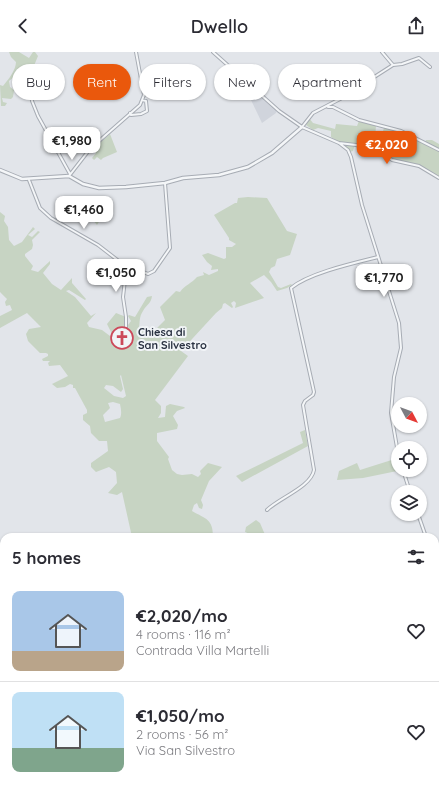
<!DOCTYPE html>
<html lang="en">
<head>
<meta charset="utf-8">
<style>
  :root { --surface:#fff; --page:#f7f7f7; --text:#2b2b33; --muted:#7c7c81; --line:#e1e1e2; --accent:#ea580c }
  body { margin:0; font-family:Quicksand,sans-serif; background:var(--page); color:var(--text); height:100vh; display:flex; flex-direction:column; font-size:15px; white-space:nowrap }
  * { box-sizing:border-box; margin:0 }
  p { font-size:13px; color:var(--muted) }
  .icon { flex:none; width:22px; height:22px; fill:none; stroke:currentColor; stroke-width:2; stroke-linecap:round; stroke-linejoin:round }
  .map { position:relative; flex:1; overflow:hidden }
  .details { position:absolute; left:0px; top:481px; width:439px; height:256px; display:flex; flex-direction:column; background:var(--surface); border-radius:12px 12px 0 0; box-shadow:0 1px 3px #0004 }
  .details>* { flex:none }
  .banner { position:absolute; left:12px; top:12px; width:415px; height:36px; display:flex; gap:8px }
  .needle { width:26px; rotate:131deg }
  .tools { position:absolute; left:391px; top:345px; display:grid; gap:8px }
  .tools a { display:grid; place-items:center; width:36px; height:36px; border-radius:50%; background:var(--surface); box-shadow:0 1px 3px #0004; font-size:20px }
  .price { position:absolute; translate:-50% -34px; padding:0 9px; border-radius:8px; background:#fff; color:#222; font-size:13px; line-height:26px; filter:drop-shadow(0 1px 2px #0008) }
  .price::after { content:''; position:absolute; left:50%; top:24px; width:12px; height:9px; margin-left:-6px; background:inherit; clip-path:polygon(0 0,100% 0,50% 100%) }
  .price.on { background:var(--accent); color:#fff }
  ul { padding:0; list-style:none }
  li { display:flex; align-items:center; gap:12px; height:100px; padding:0 12px }
  li+li { border-top:1px solid var(--line) }
  li span { display:grid; place-items:center; flex:none; width:112px; height:80px; border-radius:8px; color:#555 }
  li>.icon { margin-inline-start:auto }
  span .icon { width:48px; height:48px; fill:#fffc; stroke-width:1 }
  li b { font-size:17px }
  h2 { display:flex; justify-content:space-between; align-items:center; height:48px; padding:0 12px; font-size:17px }
  .tag { padding:0 14px; border-radius:18px; background:var(--surface); box-shadow:0 1px 3px #0004; font-size:14px; line-height:36px }
  .tag.on { background:var(--accent); color:#fff }
  header { display:flex; justify-content:space-between; align-items:center; height:52px; padding:0 12px; background:var(--surface); font-size:18px; font-weight:600 }
  .map>svg:first-child { display:block }
  .built { fill:#d0d4dc }
  .green { fill:#c7d4c3; fill-rule:evenodd }
  .lines { fill:none; stroke-linecap:round; stroke-linejoin:round }
  .minor-casing { stroke:#a7acb4; stroke-width:4 }
  .tertiary-casing { stroke:#a7acb4; stroke-width:4.5 }
  .secondary-casing { stroke:#a7acb4; stroke-width:5 }
  .minor { stroke:#f4f6f8; stroke-width:2 }
  .tertiary { stroke:#f4f6f8; stroke-width:2.5 }
  .secondary { stroke:#fff; stroke-width:3 }
  .labels { text-anchor:middle; dominant-baseline:central; stroke-width:4; stroke-linejoin:round; paint-order:stroke }
  .poi-label { font-size:11px; font-weight:bold; fill:#2a3242; stroke:#f1f4f7; text-anchor:start }
</style>
</head>
<body>
<header><svg class="icon" aria-label="back" viewBox="0 0 24 24"><path d="M15 5l-7 7 7 7"/></svg>Dwello<svg class="icon" aria-label="share" viewBox="0 0 24 24"><path d="M12 15V3M7 8l5-5 5 5M5 13v7h14v-7"/></svg></header>
<div class="map">
<svg width="439" height="737" viewBox="0 0 439 737">
  <rect width="100%" height="100%" fill="#e2e5ea"/>
  <path class="built" d="M261 44 277 58 276 61 262 71 251 48Z"/>
  <path class="green" d="M9 0H19L29 6 33 0H35L38 4 31 21 22 17H17L14 25 9 29 10 35 14 38 13 45 11 47 2 46 3 50 7 51 5 54H1L0 33 3 34C8 28 16 18 16 10L11 5Z
    M309 66 313 71 335 77 336 72 357 74 359 69 376 73 375 89 381 85 384 76H386L402 80 425 91 426 88H432L439 92V126L418 113 395 108 381 100 355 92 353 99 350 100 346 95 331 85V79L318 76 313 78 306 73Z
    M110 82 117 100 103 106 101 108 97 105 94 108 92 106 96 101 92 97Z
    M248 145 267 146 287 179 297 182 290 203 277 207 275 214 271 216 269 220 278 235 281 236 291 232 292 233 287 236 277 239 271 230 264 223 250 231 264 246 235 256 236 251 234 249 231 251 233 255 232 256 225 251 223 252 222 256 216 261 181 299 188 304 155 348 161 354V361L158 366 165 365 166 354 170 352 184 355 185 356 177 359 173 364 178 373 177 377 157 381V389L169 405 168 407 172 418 177 422 182 423 192 422 198 425 201 422 200 419 208 411 222 415 209 429 201 448 203 453 202 457 199 456 197 451 194 453 192 459C206 467 213 467 213 485H132L122 440 117 443 108 441 117 431 116 420 109 415 96 420 91 415V411L108 399 107 389H99L91 381 90 374 83 368V363L87 361V358L75 336H73V333L70 332 65 335 57 336 52 332 68 324 60 313 49 314 48 311 50 309H43L42 307 48 304V302L46 301H40L28 289 26 282 29 277 41 275 27 261 0 276V264L12 258 10 253 6 254 5 250 7 247 0 240V160L5 164 4 169 8 175 9 188 14 194 22 190 33 175 35 177 28 183 32 185 38 179 40 180 32 188 33 193 32 197 25 202V204L33 214 31 218 38 220 50 209V212L43 221 52 232 61 238 72 226V231L86 247 85 248 69 238 66 239 75 245 91 264 96 261 87 271 89 275 102 278 110 284 112 282 107 272 116 261 126 265 125 286 117 283V285H119V289L126 291 129 282 128 273 131 269 128 264 129 263 135 265 147 245 152 244C151 252 146 253 143 259 139 265 140 270 139 276L145 280V283L152 281 165 268 160 255 176 239 180 240C185 233 192 231 197 225L204 223 203 220 209 223 218 219V217L211 218 212 214 207 210 202 203 208 201 224 207 226 206V195H232L236 192 229 188V186L214 163 235 151H237L238 146ZM121 323 126 344 123 346 114 344 104 336 106 333 113 334 121 340 123 337 120 324ZM113 350 120 352C121 357 122 362 120 366L105 370 103 363 110 356 108 351Z
    M105 150 109 153 97 173 90 164 95 157 99 160Z
    M305 378 308 394 242 430 236 424 303 391 300 380Z
    M398 406V418H402L363 426 337 428 339 419 357 411 360 418Z
    M256 468 260 471 266 485H251L250 482 245 480 246 475Z
    M265 733H308L311 737H264Z"/>
  <g class="lines">
    <g class="minor-casing">
      <path id="minor" d="M213 0 279 59 302 75 339 91 356 93 372 97 381 100 392 108 419 114 439 126
        M382 0 393 13
        M31 40 32 49 38 64 70 122
        M328 55H333L359 68 401 79 439 98
        M130 61 131 63 141 62 147 59 146 49 142 48
        M302 75 313 61 340 47 393 13 402 12 419 6 430 15
        M339 91 348 98 351 105 362 153 399 271 401 296 394 325 391 361 398 401
        M69 124 90 97 140 53 144 43 136 0
        M29 128 40 156 51 166 98 193 120 210 148 222 154 219 170 196 165 131
        M123 212 125 228 123 245 126 265V289
        M403 418 410 440
        M267 458C279 446 311 435 314 418L303 353 305 349 313 343 314 340 291 236C309 221 354 211 378 205
        M418 462 426 485
        M435 528 439 549
        M435 622 439 617
        M435 727 436 737
        M153 733 154 737"/>
    </g>
    <g class="tertiary-casing">
      <path id="tertiary" d="M0 118 22 127 69 124 83 132 99 136 126 135 165 131 183 126 219 123 248 115 272 101 302 75
        M309 733 313 737
        M263 737 264 733"/>
    </g>
    <g class="secondary-casing">
      <path id="secondary" d="M0 601 4 633
        M17 733V737"/>
    </g>
    <use href="#minor" class="minor"/>
    <use href="#tertiary" class="tertiary"/>
    <use href="#secondary" class="secondary"/>
  </g>
  <defs>
    <g id="church-ring" transform="scale(1.15)"><circle r="9.5" fill="#f1f4f7" stroke="#cc495a" stroke-width="1.5"/><path d="M-1.2-6h2.4v3.5h3.3v2.4h-3.3V6h-2.4V-.1h-3.3v-2.4h3.3Z" fill="#cc495a"/></g>
  </defs>
  <g fill-rule="evenodd">
    <use href="#church-ring" x="122" y="286"/>
  </g>
  <g class="labels">
    <g class="poi-label">
      <text x="138" y="280">Chiesa di<tspan x="138" dy="13">San Silvestro</tspan></text>
    </g>
  </g>
</svg>
<div class="tools">
<a><svg class="needle" viewBox="-14 -14 28 28"><path d="M0-13l5 13h-10z" fill="#e53935"/><path d="M0 13l5-13h-10z" fill="#7c7c81"/></svg></a>
<a><svg class="icon" aria-label="locate" viewBox="0 0 24 24"><circle cx="12" cy="12" r="6"/><path d="M12 2v4M12 18v4M2 12h4M18 12h4"/></svg></a>
<a><svg class="icon" aria-label="layers" viewBox="0 0 24 24"><path d="M12 4l9 5-9 5-9-5zM3 14l9 5 9-5"/></svg></a>
</div>
<b class="price" style="left:72px;top:109px">€1,980</b>
<b class="price on" style="left:387px;top:113px">€2,020</b>
<b class="price" style="left:84px;top:178px">€1,460</b>
<b class="price" style="left:116px;top:241px">€1,050</b>
<b class="price" style="left:384px;top:246px">€1,770</b>
<div class="banner">
<a class="tag">Buy</a>
<a class="tag on">Rent</a>
<a class="tag">Filters</a>
<a class="tag">New</a>
<a class="tag">Apartment</a>
</div>
<section class="details">
<h2>5 homes<svg class="icon" aria-label="filters" viewBox="0 0 24 24"><path d="M4 7h16M4 17h16"/><circle cx="9" cy="7" r="2"/><circle cx="15" cy="17" r="2"/></svg></h2>
<ul>
<li><span style="background:linear-gradient(#a9c7e8 75%,#b9a48a 0)"><svg class="icon" aria-label="home" viewBox="0 0 24 24"><path d="M3 11l9-7 9 7M6 9v11h12V9"/></svg></span><div><b>€2,020/mo</b><p>4 rooms · 116 m²</p><p>Contrada Villa Martelli</p></div><svg class="icon" aria-label="heart" viewBox="0 0 24 24"><path d="M12 20l-8-8c-3-5 5-10 8-4 3-6 11-1 8 4z"/></svg></li>
<li><span style="background:linear-gradient(#bfe0f5 70%,#7fa58c 0)"><svg class="icon" aria-label="home" viewBox="0 0 24 24"><path d="M3 11l9-7 9 7M6 9v11h12V9"/></svg></span><div><b>€1,050/mo</b><p>2 rooms · 56 m²</p><p>Via San Silvestro</p></div><svg class="icon" aria-label="heart" viewBox="0 0 24 24"><path d="M12 20l-8-8c-3-5 5-10 8-4 3-6 11-1 8 4z"/></svg></li>
</ul>
</section>
</div>
</body>
</html>
